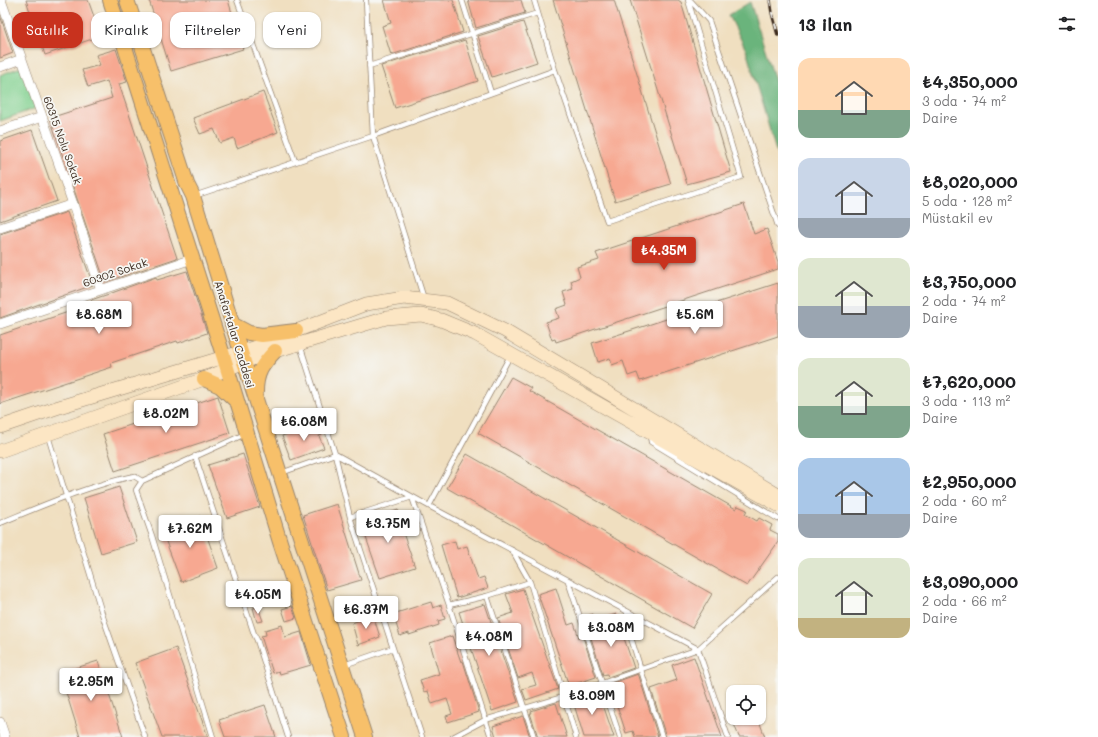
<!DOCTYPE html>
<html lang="tr">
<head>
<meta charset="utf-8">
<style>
  :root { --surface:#fff; --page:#f6f6f6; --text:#202124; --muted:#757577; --accent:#c8321e }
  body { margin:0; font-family:Mali,sans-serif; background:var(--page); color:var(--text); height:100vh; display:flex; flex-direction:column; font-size:15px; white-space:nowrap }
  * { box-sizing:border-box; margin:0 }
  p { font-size:13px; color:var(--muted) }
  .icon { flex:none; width:22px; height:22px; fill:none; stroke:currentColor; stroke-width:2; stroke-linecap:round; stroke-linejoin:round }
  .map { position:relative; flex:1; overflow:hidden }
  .panel { display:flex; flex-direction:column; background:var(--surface); width:320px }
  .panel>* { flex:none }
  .guide { position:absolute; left:12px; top:12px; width:380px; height:36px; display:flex; gap:8px }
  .controls { position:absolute; left:726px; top:685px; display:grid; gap:8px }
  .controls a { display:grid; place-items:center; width:40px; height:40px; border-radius:8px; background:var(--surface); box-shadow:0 1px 3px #0004; font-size:20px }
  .price { position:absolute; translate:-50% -34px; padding:0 9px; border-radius:4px; background:#fff; color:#222; font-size:13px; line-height:26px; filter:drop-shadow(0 1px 2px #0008) }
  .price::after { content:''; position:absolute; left:50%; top:24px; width:12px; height:9px; margin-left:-6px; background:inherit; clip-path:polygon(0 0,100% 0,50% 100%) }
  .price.active { background:var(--accent); color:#fff }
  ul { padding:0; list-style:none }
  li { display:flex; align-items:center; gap:12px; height:100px; padding:0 20px }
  li span { display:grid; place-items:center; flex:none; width:112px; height:80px; border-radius:12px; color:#555 }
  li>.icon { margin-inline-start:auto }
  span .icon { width:48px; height:48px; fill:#fffc; stroke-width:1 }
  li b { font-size:17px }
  h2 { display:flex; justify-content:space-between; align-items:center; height:48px; padding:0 20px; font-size:17px }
  .pill { padding:0 14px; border-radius:12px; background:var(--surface); box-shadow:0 1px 3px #0004; font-size:14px; line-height:36px }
  .pill.active { background:var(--accent); color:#fff }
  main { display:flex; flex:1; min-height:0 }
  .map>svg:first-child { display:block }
  .green { fill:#84d292; stroke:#607e58 }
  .forest { fill:#6bb47c; stroke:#536f4d }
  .building { fill:#f7a891 }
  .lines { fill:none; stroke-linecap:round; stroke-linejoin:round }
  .lane-casing { stroke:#96846f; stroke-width:6 }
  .street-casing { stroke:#96846f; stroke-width:10 }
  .secondary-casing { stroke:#96846f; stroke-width:14 }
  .primary-casing { stroke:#96846f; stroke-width:16 }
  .lane { stroke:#fff; stroke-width:4.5 }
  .street { stroke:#fff; stroke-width:9 }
  .secondary { stroke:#fce6c4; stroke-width:13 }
  .primary { stroke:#f7c06b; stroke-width:14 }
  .rail-casing { stroke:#3b2a1e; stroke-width:3.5 }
  .rail { stroke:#f6f6f2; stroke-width:2; stroke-dasharray:6; stroke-linecap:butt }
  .labels { text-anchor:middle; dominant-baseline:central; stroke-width:3.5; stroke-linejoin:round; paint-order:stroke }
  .street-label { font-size:11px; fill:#3b2a1e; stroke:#f6f6f2 }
</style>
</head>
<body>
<main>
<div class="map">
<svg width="778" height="737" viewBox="0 0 778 737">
  <rect width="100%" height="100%" fill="#f6f6f2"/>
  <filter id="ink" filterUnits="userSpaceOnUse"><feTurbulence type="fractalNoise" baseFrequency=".025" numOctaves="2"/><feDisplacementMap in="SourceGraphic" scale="8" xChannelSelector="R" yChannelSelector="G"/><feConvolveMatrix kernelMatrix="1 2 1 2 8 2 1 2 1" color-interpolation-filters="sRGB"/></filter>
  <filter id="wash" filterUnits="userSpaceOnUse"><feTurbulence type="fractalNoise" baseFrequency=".012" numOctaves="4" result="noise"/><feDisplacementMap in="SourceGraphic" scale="16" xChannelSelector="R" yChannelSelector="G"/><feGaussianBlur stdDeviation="0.9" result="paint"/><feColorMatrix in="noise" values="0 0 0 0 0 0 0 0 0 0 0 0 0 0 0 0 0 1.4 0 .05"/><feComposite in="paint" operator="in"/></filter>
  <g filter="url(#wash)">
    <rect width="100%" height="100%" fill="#f0dfc0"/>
    <path class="green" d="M21 67 36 108 0 121V75Z"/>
    <path class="forest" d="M750 2 778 90V158L746 50 729 15Z"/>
    <g id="blocks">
      <path class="building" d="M26 0H88L101 36 45 55Z
        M149 0H228L243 49 171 71Z
        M384 0H453L463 32 391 55 382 26 391 23Z
        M468 0H521L525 13 476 28Z
        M553 0H614L671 184 615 201Z
        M630 0H678L681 2 731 172 687 184Z
        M0 15 13 53 0 58Z
        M523 22 537 62 492 77 478 36Z
        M465 40 478 81 395 108 381 66Z
        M116 49 127 82 119 84 177 258 105 282 50 118 112 98 107 81 88 87 82 70 100 65 96 55Z
        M263 92 278 132 237 148 234 138 220 143 214 129 200 134 193 118Z
        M32 130 57 201 0 221V141Z
        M744 204 754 234 767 229 778 262V269L556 342 555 339 552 340 546 322 559 318 556 309 567 305 563 292 573 289 571 281 580 277 577 267 599 260 596 253Z
        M67 212 93 285 0 318V234Z
        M187 271 207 333 178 343 177 341 111 363 112 367 0 404V335L92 304 91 300 109 294 156 277 157 280Z
        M778 283V336L640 381 637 373 628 376 623 361 612 365 610 358 598 362 592 343Z
        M511 377 531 388 529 391 736 509 738 506 747 510 745 514 757 521 759 518 772 525 770 530 778 534V542L747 586 478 433Z
        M218 396 230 433 115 471 103 434Z
        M318 423 322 435 319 436 324 448 291 460 282 436Z
        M243 454 260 507 227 518 208 465Z
        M467 454 712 594 692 628 447 488Z
        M119 487 137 542 101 553 84 498Z
        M337 504 361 580 327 590 303 515Z
        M398 510 406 532 403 533 415 567 380 578 361 523Z
        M200 516 218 568 181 582 162 531Z
        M455 541 457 549 467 546 478 579 484 577 488 588 457 598 441 545Z
        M556 588 568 625 574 623 579 638 583 637 596 677 569 686 538 594Z
        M523 589 558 689 526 700 522 689 536 685 532 673 518 678 498 618 513 613 506 594Z
        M431 602 433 608 441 605 445 619 438 621 439 625 409 635V633L400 636 393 614Z
        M485 604 518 702 492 711 459 612Z
        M292 606 296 618 286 621 282 609Z
        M258 607 263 621 257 622 253 608Z
        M593 614 599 634 611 630 607 617 616 614 634 668 608 677 607 674 603 675 590 635 593 634 587 616Z
        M373 615 380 637 358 645 352 623Z
        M282 625 285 637 301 632 311 665 280 674 279 671 273 673 261 636 266 635 265 630Z
        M452 636 461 662 463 661 479 712 448 722 446 716 452 714 447 699 432 704 428 691 424 692 420 680 439 674 430 643Z
        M176 648 208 737H162L135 663Z
        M694 657 722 737H666L651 689 677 680 672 665Z
        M98 661 123 737H80L60 673Z
        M638 674 639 676 658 737H635L633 731 626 733 610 684Z
        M598 690 614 737H584L572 698Z
        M556 703 567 737H538L530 713H532L531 711Z
        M265 705 276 737H225L219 720Z
        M523 716 530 737H496L493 726Z
        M750 718H758L765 737H739L734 724Z"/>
    </g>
  </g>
  <g filter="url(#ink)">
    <use href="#blocks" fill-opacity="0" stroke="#96846f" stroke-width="1"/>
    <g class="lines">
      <g class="lane-casing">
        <path id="lane" d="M237 0 295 161
          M366 0 373 136 424 299
          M462 0 491 93
          M534 0 555 70 607 221 741 177 688 0
          M690 0 709 21 778 226
          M369 66 538 13
          M194 196 373 136 555 70
          M300 345 335 454 429 506 698 649 778 577
          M48 436 104 620 145 737
          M650 436 651 442 778 519
          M195 456 254 634 257 640 288 737
          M281 473 335 454 350 517 412 497 449 605
          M429 506 510 356
          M350 517 422 737
          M0 523C44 505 87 486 134 476L142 481
          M512 550 530 582
          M568 581 620 737
          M487 596 449 605 491 737
          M627 612V625L662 737
          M344 665 393 648
          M213 737 152 536 136 490 142 481 245 434
          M453 737 485 720 563 697 698 649 728 737
          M534 737 487 596 530 582 576 737"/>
      </g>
      <g class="street-casing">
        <path id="street" d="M1 0 73 204 101 290
          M0 67 22 59
          M0 131 42 117
          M0 228 73 204
          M0 324 192 259
          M0 722 5 737"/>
      </g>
      <g class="secondary-casing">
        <path id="secondary" d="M0 427 59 407 241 352 273 341 296 331 366 304 404 298 447 303 505 331 778 495
          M0 451 204 379 244 362 275 351 386 318 421 315 441 320 475 334 778 505"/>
      </g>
      <g class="primary-casing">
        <path id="primary" d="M110 0 224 358 280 542 344 737
          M127 0 187 184 193 196 244 362 365 737
          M232 324 249 333 262 335 296 331
          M204 379 220 386 236 401
          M256 392C256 373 262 365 275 351"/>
      </g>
      <use href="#lane" class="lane"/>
      <use href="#street" class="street"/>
      <use href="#secondary" class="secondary"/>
      <use href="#primary" class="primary"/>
      <g class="rail-casing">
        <path id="rail" d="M770 0 772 13 778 35"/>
      </g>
      <use href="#rail" class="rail"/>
    </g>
  </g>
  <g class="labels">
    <g class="street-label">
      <text transform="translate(63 140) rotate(70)">60315 Nolu Sokak</text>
      <text transform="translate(115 272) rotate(-19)">60302 Sokak</text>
      <text transform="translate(235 334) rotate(73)">Anafartalar Caddesi</text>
    </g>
  </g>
</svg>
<div class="controls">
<a><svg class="icon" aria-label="locate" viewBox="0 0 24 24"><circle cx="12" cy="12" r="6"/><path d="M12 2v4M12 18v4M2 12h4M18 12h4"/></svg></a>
</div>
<b class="price active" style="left:664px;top:271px">₺4.35M</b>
<b class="price" style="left:99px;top:335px">₺8.68M</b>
<b class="price" style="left:695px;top:335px">₺5.6M</b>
<b class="price" style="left:166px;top:434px">₺8.02M</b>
<b class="price" style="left:304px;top:442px">₺6.08M</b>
<b class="price" style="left:388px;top:544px">₺3.75M</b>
<b class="price" style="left:190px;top:549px">₺7.62M</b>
<b class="price" style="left:258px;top:615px">₺4.05M</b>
<b class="price" style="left:366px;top:630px">₺6.37M</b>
<b class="price" style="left:611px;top:648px">₺3.08M</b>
<b class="price" style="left:489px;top:657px">₺4.08M</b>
<b class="price" style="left:91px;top:702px">₺2.95M</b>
<b class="price" style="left:592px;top:716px">₺3.09M</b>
<div class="guide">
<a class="pill active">Satılık</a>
<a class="pill">Kiralık</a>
<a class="pill">Filtreler</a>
<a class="pill">Yeni</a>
</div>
</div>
<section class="panel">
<h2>13 ilan<svg class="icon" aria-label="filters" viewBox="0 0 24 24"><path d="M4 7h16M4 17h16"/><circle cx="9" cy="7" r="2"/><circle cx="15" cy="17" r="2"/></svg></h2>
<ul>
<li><span style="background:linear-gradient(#ffd9b3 65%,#7fa58c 0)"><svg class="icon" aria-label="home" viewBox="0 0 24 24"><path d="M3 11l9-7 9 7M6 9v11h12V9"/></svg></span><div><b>₺4,350,000</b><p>3 oda · 74 m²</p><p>Daire</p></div></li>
<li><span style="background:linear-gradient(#c9d6e8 75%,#9aa5b1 0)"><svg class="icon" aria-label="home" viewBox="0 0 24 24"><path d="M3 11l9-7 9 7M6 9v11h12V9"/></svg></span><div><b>₺8,020,000</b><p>5 oda · 128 m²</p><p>Müstakil ev</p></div></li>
<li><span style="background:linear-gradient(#dfe7d0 60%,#9aa5b1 0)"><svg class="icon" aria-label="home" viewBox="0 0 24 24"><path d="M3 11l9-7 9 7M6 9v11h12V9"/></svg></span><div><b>₺3,750,000</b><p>2 oda · 74 m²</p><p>Daire</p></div></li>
<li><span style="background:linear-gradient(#dfe7d0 60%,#7fa58c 0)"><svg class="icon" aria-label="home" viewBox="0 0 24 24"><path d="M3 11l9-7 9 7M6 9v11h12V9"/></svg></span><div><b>₺7,620,000</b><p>3 oda · 113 m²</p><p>Daire</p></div></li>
<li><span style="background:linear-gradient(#a9c7e8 70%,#9aa5b1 0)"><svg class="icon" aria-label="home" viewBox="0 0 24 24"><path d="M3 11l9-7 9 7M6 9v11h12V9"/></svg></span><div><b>₺2,950,000</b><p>2 oda · 60 m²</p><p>Daire</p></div></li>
<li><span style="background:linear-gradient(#dfe7d0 75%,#c2b280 0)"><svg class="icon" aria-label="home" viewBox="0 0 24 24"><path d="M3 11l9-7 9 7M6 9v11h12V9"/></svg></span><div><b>₺3,090,000</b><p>2 oda · 66 m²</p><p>Daire</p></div></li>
</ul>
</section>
</main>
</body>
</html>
